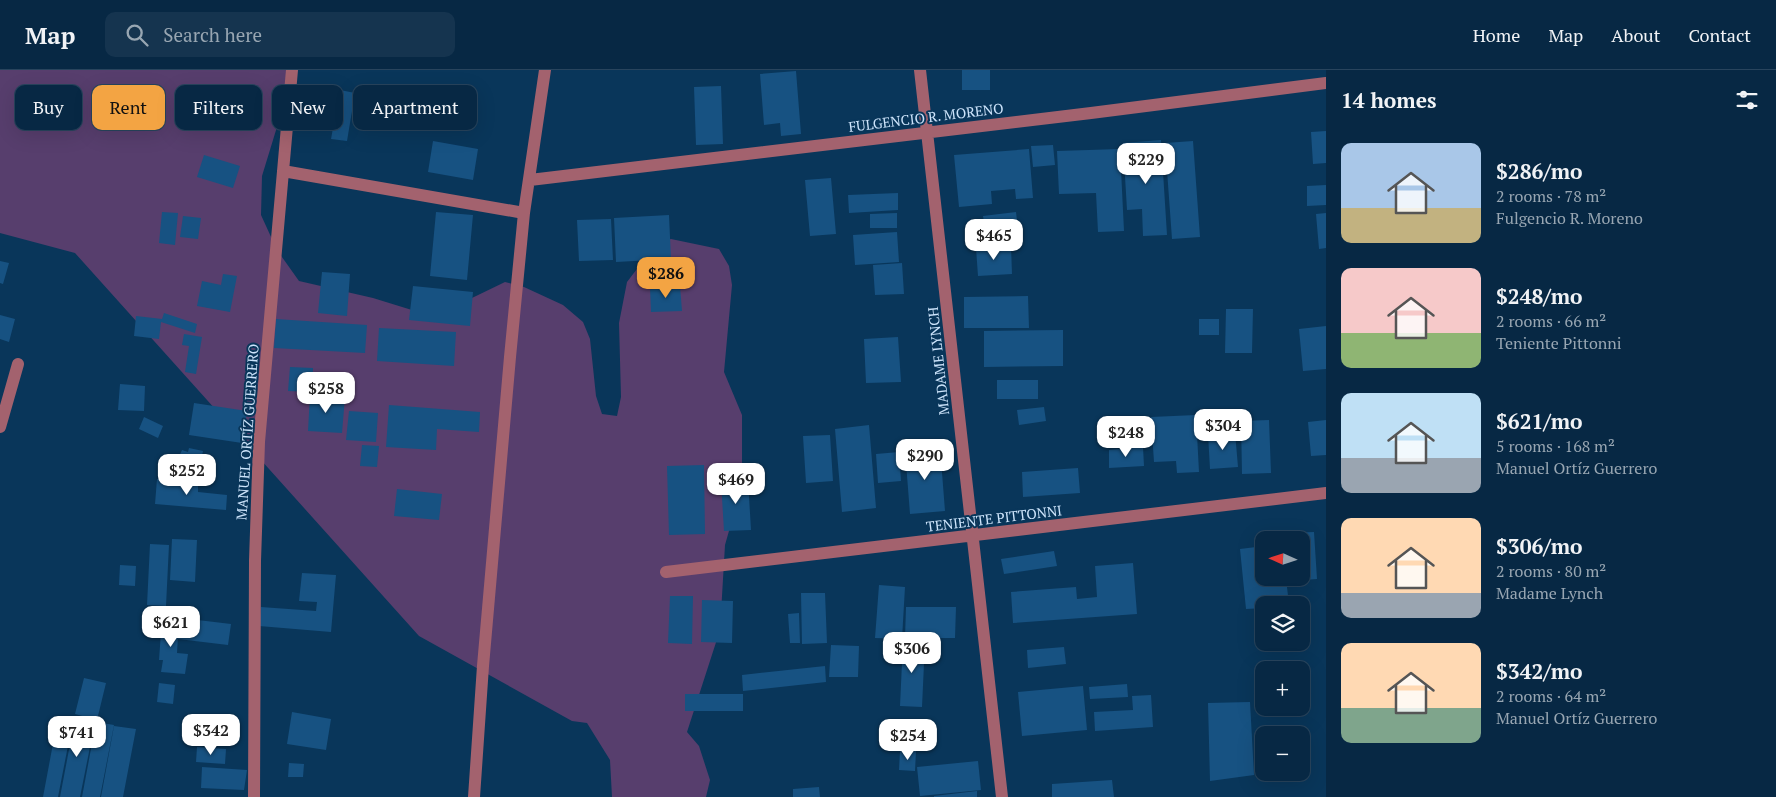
<!DOCTYPE html>
<html lang="en">
<head>
<meta charset="utf-8">
<style>
  :root { --surface:#072844; --page:#15344f; --text:#f1f3f6; --muted:#98a6b2; --line:#28445d; --accent:#f3a443 }
  body { margin:0; font-family:"PT Serif",serif; background:var(--page); color:var(--text); height:100vh; display:flex; flex-direction:column; font-size:19px; white-space:nowrap }
  * { box-sizing:border-box; margin:0 }
  p { font-size:16px; color:var(--muted) }
  .icon { flex:none; width:28px; height:28px; fill:none; stroke:currentColor; stroke-width:2; stroke-linecap:round; stroke-linejoin:round }
  .map { position:relative; flex:1; overflow:hidden }
  .drawer { display:flex; flex-direction:column; background:var(--surface); width:450px }
  .drawer>* { flex:none }
  .top-card { position:absolute; left:15px; top:15px; width:475px; height:45px; display:flex; gap:10px }
  .needle { width:32px; rotate:273deg }
  .fabs { position:absolute; left:1255px; top:461px; display:grid; gap:10px }
  .fabs a { display:grid; place-items:center; width:55px; height:55px; border-radius:10px; background:var(--surface); box-shadow:0 5px 20px #0002,0 0 0 1px var(--line); font-size:25px }
  .price { position:absolute; translate:-50% -42px; padding:0 11px; border-radius:10px; background:#fff; color:#222; font-size:16px; line-height:32px; filter:drop-shadow(0 1px 2px #0008) }
  .price::after { content:''; position:absolute; left:50%; top:30px; width:15px; height:11px; margin-left:-8px; background:inherit; clip-path:polygon(0 0,100% 0,50% 100%) }
  .price.selected { background:var(--accent); color:#111 }
  ul { padding:0; list-style:none }
  li { display:flex; align-items:center; gap:15px; height:125px; padding:0 15px }
  li span { display:grid; place-items:center; flex:none; width:140px; height:100px; border-radius:10px; color:#555 }
  li>.icon { margin-inline-start:auto }
  span .icon { width:60px; height:60px; fill:#fffc; stroke-width:1 }
  li b { font-size:21px }
  h2 { display:flex; justify-content:space-between; align-items:center; height:60px; padding:0 15px; font-size:21px }
  .tag { padding:0 18px; border-radius:10px; background:var(--surface); box-shadow:0 5px 20px #0002,0 0 0 1px var(--line); font-size:18px; line-height:45px }
  .tag.selected { background:var(--accent); color:#111 }
  header { display:flex; align-items:center; gap:30px; box-sizing:border-box; height:70px; padding:0 25px; background:var(--surface); border-bottom:1px solid var(--line) }
  header strong { font-size:24px }
  nav { display:flex; gap:28px; margin-inline-start:auto; font-size:18px }
  .search { width:350px; height:45px; background:var(--page); display:flex; align-items:center; gap:12px; box-sizing:border-box; padding:0 18px; border-radius:10px; color:var(--muted); font-size:19px }
  main { display:flex; flex:1; min-height:0 }
  .map>svg:first-child { display:block }
  .green { fill:#573e6d }
  .building { fill:#175282 }
  .lines { fill:none; stroke-linecap:round; stroke-linejoin:round }
  .minor { stroke:#a3626e; stroke-width:12 }
  .labels { text-anchor:middle; dominant-baseline:central; stroke-width:4; stroke-linejoin:round; paint-order:stroke }
  .street-label { font-size:14px; fill:#cde4fb; stroke:#09365a }
</style>
</head>
<body>
<header>
<strong>Map</strong>
<div class="search"><svg class="icon" aria-label="search" viewBox="0 0 24 24"><circle cx="10" cy="10" r="6"/><path d="M15 15l6 6"/></svg>Search here</div>
<nav><a>Home</a><a>Map</a><a>About</a><a>Contact</a></nav>
</header>
<main>
<div class="map">
<svg width="1326" height="727" viewBox="0 0 1326 727">
  <rect width="100%" height="100%" fill="#09365a"/>
  <path class="green" d="M0 0H288L284 34 262 106 261 145 277 180 299 211 373 228 441 249 443 242 505 212 524 217 563 235 583 252 590 269 596 326 602 344 617 346 621 327 619 253 627 212 656 174 671 169 719 179 729 196 732 215 724 302 742 345V415L725 475 720 560 687 662 699 676 710 710 706 727H612L610 690 587 653 572 651 419 566 75 183 0 163Z"/>
  <path class="building" d="M962 0H990V20H962Z
    M796 1 801 64 781 66 780 53 764 55 760 4Z
    M721 16 723 74 696 75 694 17Z
    M340 20 355 23 347 71 331 69Z
    M397 29 434 37 431 56 393 49Z
    M1326 61V93L1313 94 1311 62Z
    M1161 70 1167 165 1143 166 1142 139 1127 140 1123 73Z
    M433 71 478 79 473 110 428 102Z
    M1193 71 1200 167 1172 169 1165 73Z
    M1053 75 1055 95 1033 97 1031 76Z
    M1029 79 1033 128 1016 129 1015 119 991 121 992 134 959 137 954 85Z
    M1120 79 1124 161 1098 162 1096 123 1059 124 1057 81Z
    M204 85 240 96 233 118 197 107Z
    M831 108 836 164 810 166 805 110Z
    M1326 115V135L1307 136V116Z
    M898 123V140L849 143 848 125Z
    M162 142 178 143 175 175 159 173Z
    M436 142 473 145 467 210 430 206Z
    M1016 142 1019 169 987 173 983 146Z
    M897 143V158H870V144Z
    M1326 143V178L1319 179 1316 144Z
    M669 145 671 189 616 192 614 148Z
    M183 146 201 148 198 169 180 167Z
    M611 149 613 190 579 191 577 150Z
    M897 162 899 192 855 195 853 165Z
    M1011 176 1012 204 978 206 976 178Z
    M0 191 9 193 3 214 0 213Z
    M902 193 904 224 875 225 873 195Z
    M322 202 350 204 347 246 318 243Z
    M223 204 237 206 230 242 197 236 202 211 221 215Z
    M413 216 473 222 470 256 409 250Z
    M680 216 682 241 651 242 650 217Z
    M1028 226 1029 258H964V227Z
    M1226 239H1253L1252 283H1225Z
    M164 243 197 254 195 263 161 252 159 269 134 266 136 246 162 249Z
    M0 245 15 249 9 272 0 269Z
    M276 249 367 255 365 283 274 278Z
    M1199 249H1219V265H1199Z
    M1326 256V299L1303 301 1299 259Z
    M379 258 456 262 454 296 377 291Z
    M1063 260V296L984 297V261Z
    M184 264 202 267 196 304 185 302 189 276 182 275Z
    M898 267 901 312 866 313 864 269Z
    M290 297 313 298 312 322 288 321Z
    M997 310H1038V329H997Z
    M120 314 145 316 144 341 118 340Z
    M310 325 345 327 342 363 308 361Z
    M194 333 247 341 242 373 189 365Z
    M389 335 480 342 479 362 437 359 436 380 386 377Z
    M1044 337 1046 351 1019 355 1017 340Z
    M349 341 378 343 376 372 346 370Z
    M1196 345 1199 402 1177 403 1176 391 1154 392 1151 347Z
    M144 347 163 356 158 368 139 359Z
    M1269 350 1271 403 1242 404 1241 351Z
    M1326 350V385L1311 386 1308 352Z
    M869 355 876 438 842 442 835 359Z
    M1235 362 1238 397 1210 399 1208 364Z
    M830 365 833 411 806 413 803 366Z
    M362 375 379 376 377 397 360 396Z
    M940 377 945 441 910 444 905 380Z
    M1143 377 1144 396 1109 398V380Z
    M189 378 203 381 199 399 194 398 190 407 173 400 182 380 188 382Z
    M899 382 901 411 878 413 876 384Z
    M704 395 705 464 669 465 667 396Z
    M1078 398 1080 423 1023 427 1022 402Z
    M157 409 198 412V422L227 425 226 440 155 434Z
    M748 409 751 460 724 461 721 411Z
    M397 419 442 424 439 450 394 446Z
    M1314 462 1317 509 1290 511V508H1301V470H1288V463Z
    M172 469 197 470 195 512 170 510Z
    M150 474 169 475 166 536 147 535Z
    M1264 476V508H1286L1289 535H1264V538L1246 539 1240 479Z
    M1054 481 1057 496 1004 504 1001 489Z
    M1133 493 1137 544 1013 553 1011 522 1076 517 1077 529 1097 527 1095 496Z
    M120 495 136 496 135 516 119 515Z
    M302 503 336 505 331 562 259 556 261 537 316 541 317 532 299 531Z
    M879 515 905 517 902 569 875 568Z
    M801 523H825L827 573 802 574Z
    M670 526H693L692 574 668 573Z
    M702 530 733 531 732 573 701 572Z
    M906 537H956L955 568H905Z
    M799 543 800 573H790L788 544Z
    M162 548 179 549 177 583 188 584 185 604 161 602 163 590H159Z
    M181 548 231 554 228 575 178 569Z
    M903 571 925 572 922 637 900 636Z
    M831 575 859 576 858 607H829Z
    M1064 577 1066 594 1028 598 1027 580Z
    M825 596 826 612 743 621 742 605Z
    M84 608 106 613 97 650 75 644Z
    M159 613 175 615 173 634 157 632Z
    M1127 614 1128 627 1090 629 1089 617Z
    M1083 616 1087 660 1022 666 1018 622Z
    M685 624H743V641H685Z
    M1151 625 1153 657 1095 661 1094 642 1133 640 1132 626Z
    M1250 632 1254 705 1210 711 1208 633Z
    M292 642 331 649 326 680 287 674Z
    M58 647 73 650 58 727H43Z
    M75 648 95 652 80 727H60Z
    M96 652 114 655 100 727H82Z
    M114 656 136 659 123 727H101Z
    M934 657 935 675H915V658Z
    M197 677 226 679 225 694 196 692Z
    M900 681H916L915 701 899 700Z
    M978 691 981 720 920 726 917 697Z
    M289 693 304 694 303 707H288Z
    M202 697 247 700 244 720 201 718Z
    M1112 710 1114 727H1052V714Z
    M819 717 820 727H793V719Z
    M977 721V727H934V726Z"/>
  <g class="lines">
    <path class="minor" d="M920 0 1002 727
      M283 101 524 143
      M530 110 1091 43 1326 13
      M0 357 18 294
      M666 502 1326 423
      M254 727 255 491 259 372 292 0
      M474 727 483 596 510 287 524 143 545 0"/>
  </g>
  <g class="labels">
    <g class="street-label">
      <text transform="translate(926 47) rotate(-7)">FULGENCIO R. MORENO</text>
      <text transform="translate(938 291) rotate(-96)">MADAME LYNCH</text>
      <text transform="translate(247 362) rotate(-86)">MANUEL ORTÍZ GUERRERO</text>
      <text transform="translate(994 448) rotate(-7)">TENIENTE PITTONNI</text>
    </g>
  </g>
</svg>
<div class="fabs">
<a><svg class="needle" viewBox="-14 -14 28 28"><path d="M0-13l5 13h-10z" fill="#e53935"/><path d="M0 13l5-13h-10z" fill="#98a6b2"/></svg></a>
<a><svg class="icon" aria-label="layers" viewBox="0 0 24 24"><path d="M12 4l9 5-9 5-9-5zM3 14l9 5 9-5"/></svg></a>
<a>+</a>
<a>−</a>
</div>
<b class="price" style="left:1146px;top:115px">$229</b>
<b class="price" style="left:994px;top:191px">$465</b>
<b class="price selected" style="left:666px;top:229px">$286</b>
<b class="price" style="left:326px;top:344px">$258</b>
<b class="price" style="left:1223px;top:381px">$304</b>
<b class="price" style="left:1126px;top:388px">$248</b>
<b class="price" style="left:925px;top:411px">$290</b>
<b class="price" style="left:187px;top:426px">$252</b>
<b class="price" style="left:736px;top:435px">$469</b>
<b class="price" style="left:171px;top:578px">$621</b>
<b class="price" style="left:912px;top:604px">$306</b>
<b class="price" style="left:211px;top:686px">$342</b>
<b class="price" style="left:77px;top:688px">$741</b>
<b class="price" style="left:908px;top:691px">$254</b>
<div class="top-card">
<a class="tag">Buy</a>
<a class="tag selected">Rent</a>
<a class="tag">Filters</a>
<a class="tag">New</a>
<a class="tag">Apartment</a>
</div>
</div>
<section class="drawer">
<h2>14 homes<svg class="icon" aria-label="filters" viewBox="0 0 24 24"><path d="M4 7h16M4 17h16"/><circle cx="9" cy="7" r="2"/><circle cx="15" cy="17" r="2"/></svg></h2>
<ul>
<li><span style="background:linear-gradient(#a9c7e8 65%,#c2b280 0)"><svg class="icon" aria-label="home" viewBox="0 0 24 24"><path d="M3 11l9-7 9 7M6 9v11h12V9"/></svg></span><div><b>$286/mo</b><p>2 rooms · 78 m²</p><p>Fulgencio R. Moreno</p></div></li>
<li><span style="background:linear-gradient(#f6c9c9 65%,#8fb573 0)"><svg class="icon" aria-label="home" viewBox="0 0 24 24"><path d="M3 11l9-7 9 7M6 9v11h12V9"/></svg></span><div><b>$248/mo</b><p>2 rooms · 66 m²</p><p>Teniente Pittonni</p></div></li>
<li><span style="background:linear-gradient(#bfe0f5 65%,#9aa5b1 0)"><svg class="icon" aria-label="home" viewBox="0 0 24 24"><path d="M3 11l9-7 9 7M6 9v11h12V9"/></svg></span><div><b>$621/mo</b><p>5 rooms · 168 m²</p><p>Manuel Ortíz Guerrero</p></div></li>
<li><span style="background:linear-gradient(#ffd9b3 75%,#9aa5b1 0)"><svg class="icon" aria-label="home" viewBox="0 0 24 24"><path d="M3 11l9-7 9 7M6 9v11h12V9"/></svg></span><div><b>$306/mo</b><p>2 rooms · 80 m²</p><p>Madame Lynch</p></div></li>
<li><span style="background:linear-gradient(#ffd9b3 65%,#7fa58c 0)"><svg class="icon" aria-label="home" viewBox="0 0 24 24"><path d="M3 11l9-7 9 7M6 9v11h12V9"/></svg></span><div><b>$342/mo</b><p>2 rooms · 64 m²</p><p>Manuel Ortíz Guerrero</p></div></li>
</ul>
</section>
</main>
</body>
</html>
